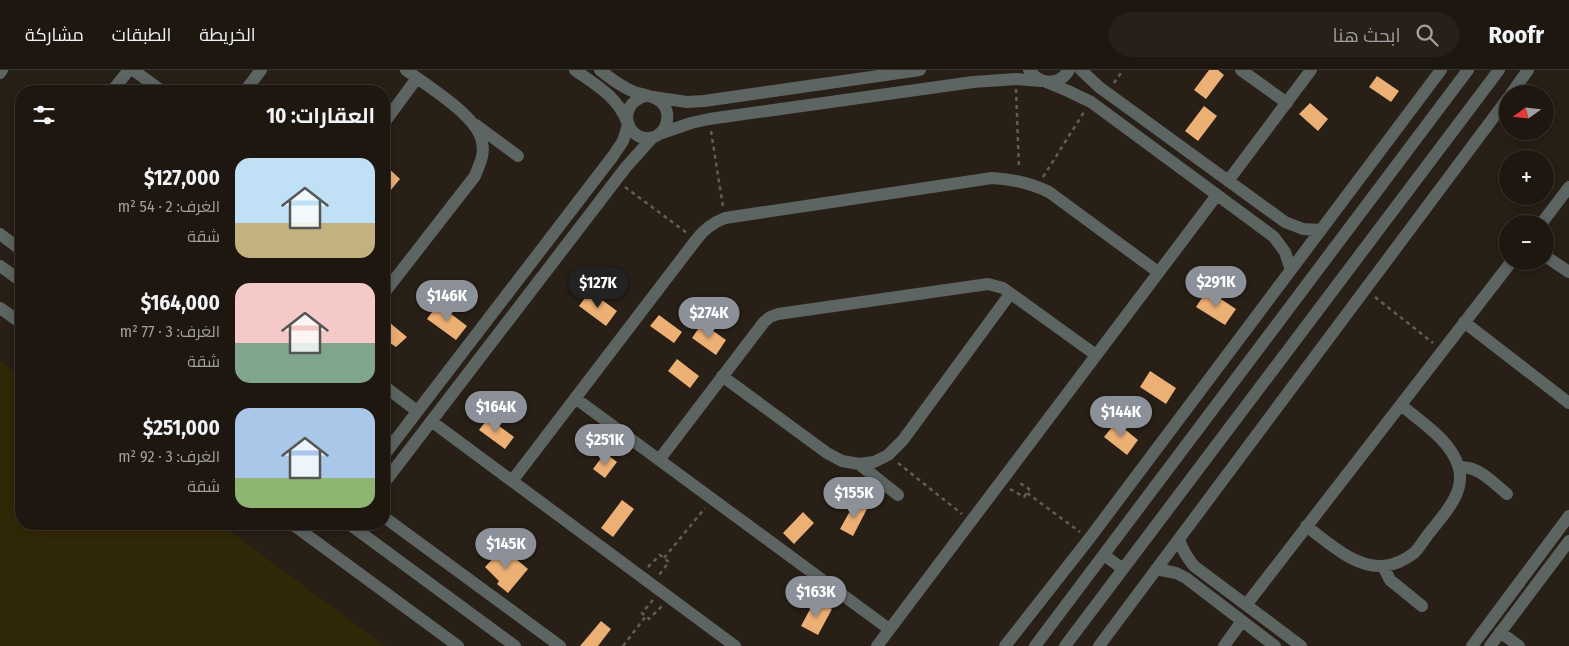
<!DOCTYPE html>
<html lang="ar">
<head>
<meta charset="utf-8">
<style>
  :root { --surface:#1e1710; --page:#262019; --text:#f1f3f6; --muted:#a19f9f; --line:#3c3630; --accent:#8c9099 }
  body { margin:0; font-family:"Fira Sans Condensed",Cairo,sans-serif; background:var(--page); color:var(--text); direction:rtl; height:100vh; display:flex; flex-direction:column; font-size:19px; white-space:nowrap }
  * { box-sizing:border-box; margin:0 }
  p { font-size:16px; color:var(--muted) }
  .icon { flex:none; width:28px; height:28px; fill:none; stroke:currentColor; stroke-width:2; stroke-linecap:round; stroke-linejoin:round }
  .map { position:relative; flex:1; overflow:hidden; direction:ltr }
  .sheet { position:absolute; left:15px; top:15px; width:375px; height:445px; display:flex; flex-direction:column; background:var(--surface); border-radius:20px; box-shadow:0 2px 12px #0003,0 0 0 1px var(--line); direction:rtl }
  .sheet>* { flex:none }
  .needle { width:32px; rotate:255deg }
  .tools { position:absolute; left:1499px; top:15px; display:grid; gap:10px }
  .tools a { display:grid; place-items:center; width:55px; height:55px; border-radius:50%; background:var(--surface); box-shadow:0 2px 12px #0003,0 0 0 1px var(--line); font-size:25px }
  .price { position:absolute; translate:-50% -42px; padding:0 11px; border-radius:18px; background:var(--accent); color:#fff; font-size:16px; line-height:32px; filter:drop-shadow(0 1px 2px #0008) }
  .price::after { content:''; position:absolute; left:50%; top:30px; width:15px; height:11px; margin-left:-8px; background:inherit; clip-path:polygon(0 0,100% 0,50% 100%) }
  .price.current { background:#222; color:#fff }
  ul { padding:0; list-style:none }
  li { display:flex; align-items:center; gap:15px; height:125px; padding:0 15px }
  li span { display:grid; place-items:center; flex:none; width:140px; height:100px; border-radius:15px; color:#555 }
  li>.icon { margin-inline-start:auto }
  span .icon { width:60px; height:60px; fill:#fffc; stroke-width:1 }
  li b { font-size:21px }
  h2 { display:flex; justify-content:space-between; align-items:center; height:60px; padding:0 15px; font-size:21px }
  header { display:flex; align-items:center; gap:30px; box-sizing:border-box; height:70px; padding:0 25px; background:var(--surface); border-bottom:1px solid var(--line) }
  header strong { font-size:24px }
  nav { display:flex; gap:28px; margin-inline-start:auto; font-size:18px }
  .search { width:350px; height:45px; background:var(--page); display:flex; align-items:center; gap:12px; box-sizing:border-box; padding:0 18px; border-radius:28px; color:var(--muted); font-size:19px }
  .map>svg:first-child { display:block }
  .sand { fill:#302806 }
  .building { fill:#ecaf74 }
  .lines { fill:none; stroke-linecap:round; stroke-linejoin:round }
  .path { stroke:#655d55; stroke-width:2.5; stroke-dasharray:4 4; stroke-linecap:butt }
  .minor { stroke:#5d6563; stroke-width:12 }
</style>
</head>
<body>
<header>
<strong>Roofr</strong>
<div class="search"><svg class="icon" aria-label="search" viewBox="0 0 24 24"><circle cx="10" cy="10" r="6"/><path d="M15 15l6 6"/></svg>ابحث هنا</div>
<nav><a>الخريطة</a><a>الطبقات</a><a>مشاركة</a></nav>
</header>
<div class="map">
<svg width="1569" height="576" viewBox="0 0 1569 576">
  <rect width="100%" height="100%" fill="#281f16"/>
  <path class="sand" d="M0 291 21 307V454H220L385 576H0Z"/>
  <path class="building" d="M1209 0H1218L1224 5 1206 29 1194 20Z
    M1377 6 1399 21 1391 32 1369 17Z
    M1310 33 1328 49 1318 61 1299 44Z
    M1204 36 1217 46 1198 71 1185 61Z
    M384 94 400 109 390 121 384 116Z
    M1207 220 1236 239 1225 255 1196 237Z
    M590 221 617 241 606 256 579 236Z
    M438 234 467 256 456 270 427 249Z
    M659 245 682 262 674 273 650 256Z
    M384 248 407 267 396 277 384 269Z
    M702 253 726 270 716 285 692 268Z
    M677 289 699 306 690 318 668 301Z
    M1150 301 1176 318 1166 334 1140 317Z
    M488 348 514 367 505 379 479 360Z
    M1116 352 1138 370 1127 385 1104 367Z
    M605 383 617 392 605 408 593 399Z
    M622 430 634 439 613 467 601 458Z
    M855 432 867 439 853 466 840 459Z
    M803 442 814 453 794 474 783 463Z
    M503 478 528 499 508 523 497 514 499 511 485 497Z
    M815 530 832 539 818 565 801 556Z
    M601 551 611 559 598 576H580Z"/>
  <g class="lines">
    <path class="path" d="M1114 13 1123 0
      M1016 19 1019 99
      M711 61 723 137
      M1043 107 1084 42
      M625 117 687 163
      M1375 227 1433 273
      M898 393 962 444
      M1010 419 1024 427 1029 419 1017 411
      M1027 423 1080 462
      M664 488 705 438
      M648 497 660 485 669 492 659 505
      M653 530 642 543 649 549 662 536
      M623 576 646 546"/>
    <path class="minor" d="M133 0 162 21
      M575 0C596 15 618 27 627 52
      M600 0C610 8 620 16 632 21 641 25 654 25 661 32 672 42 668 62 654 67 627 75 614 34 646 26
      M1029 0C1040 15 1059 16 1069 0
      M1081 0 1099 17 1285 152 1303 159 1321 160
      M1241 0 1287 33
      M0 3 2 0
      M1044 11 1068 21 1091 32 1274 167 1285 182 1291 200
      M112 21 129 0
      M245 21 261 0
      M1511 24 1528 0
      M653 27 687 32 704 31 920 0
      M384 53 417 8
      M476 55 518 86
      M659 64 691 53 709 49 973 12 1016 9 1041 11
      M1228 111 1311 0
      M1541 154 1569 117
      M0 164 21 180
      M1545 186 1569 202
      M0 196 21 211
      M384 223 475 106C479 95 485 85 482 72 478 46 427 16 406 0
      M0 238 21 253
      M1464 252 1569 333
      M722 306 827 383 842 391 859 394 874 392 888 385 903 370 1010 224
      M384 316 417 341
      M575 328 889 559
      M431 351 735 576
      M384 385 613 86 623 71 628 55
      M659 390 764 252 770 247 778 244 988 214 1003 218 1096 285
      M859 394 898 425
      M1459 397C1479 396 1492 412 1507 424
      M512 411 696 170C704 159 712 153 725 148L992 108C1013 109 1030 113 1049 122L1158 202
      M384 413 626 97 653 67
      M384 447 560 576
      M292 454 458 576
      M349 454 515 576
      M1306 456C1328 472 1354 498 1383 496 1394 495 1405 490 1414 483 1420 477 1425 468 1430 462 1445 443 1467 421 1458 395 1449 369 1421 352 1401 335
      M1179 469C1182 480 1187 487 1194 496L1301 576
      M1104 485 1123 499
      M1383 496 1390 510 1422 536
      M1156 499 1176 503 1186 508 1275 576
      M1246 535 1512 191
      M1500 562 1519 576
      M877 576 1217 125
      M1005 576 1089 469 1441 0
      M1035 576 1468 0
      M1065 576 1499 0
      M1099 576 1508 28
      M1224 576 1242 551
      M1472 576 1569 446
      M1490 576 1569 471"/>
  </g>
</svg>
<div class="tools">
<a><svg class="needle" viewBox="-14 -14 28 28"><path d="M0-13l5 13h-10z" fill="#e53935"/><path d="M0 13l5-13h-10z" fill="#a19f9f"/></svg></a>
<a>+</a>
<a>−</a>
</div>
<b class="price" style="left:1216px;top:238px">$291K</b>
<b class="price current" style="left:598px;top:239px">$127K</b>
<b class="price" style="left:447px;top:252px">$146K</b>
<b class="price" style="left:709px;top:269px">$274K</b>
<b class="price" style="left:496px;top:363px">$164K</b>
<b class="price" style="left:1121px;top:368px">$144K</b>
<b class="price" style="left:605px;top:396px">$251K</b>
<b class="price" style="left:854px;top:449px">$155K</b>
<b class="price" style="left:506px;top:500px">$145K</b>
<b class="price" style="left:816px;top:548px">$163K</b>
<section class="sheet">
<h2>العقارات: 10<svg class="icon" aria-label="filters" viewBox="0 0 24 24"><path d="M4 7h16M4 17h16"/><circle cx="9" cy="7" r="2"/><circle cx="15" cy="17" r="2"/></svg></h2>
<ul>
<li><span style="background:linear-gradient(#bfe0f5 65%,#c2b280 0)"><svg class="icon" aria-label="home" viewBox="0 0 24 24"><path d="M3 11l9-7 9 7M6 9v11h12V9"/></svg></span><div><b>$127,000</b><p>الغرف: 2 · 54 m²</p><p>شقة</p></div></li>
<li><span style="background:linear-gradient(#f6c9c9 60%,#7fa58c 0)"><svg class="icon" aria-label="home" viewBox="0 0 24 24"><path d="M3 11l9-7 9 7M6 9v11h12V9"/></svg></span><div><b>$164,000</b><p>الغرف: 3 · 77 m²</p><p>شقة</p></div></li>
<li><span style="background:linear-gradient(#a9c7e8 70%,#8fb573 0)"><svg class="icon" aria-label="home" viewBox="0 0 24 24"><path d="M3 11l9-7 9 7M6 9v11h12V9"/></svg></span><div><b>$251,000</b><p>الغرف: 3 · 92 m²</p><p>شقة</p></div></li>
</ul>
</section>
</div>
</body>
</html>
